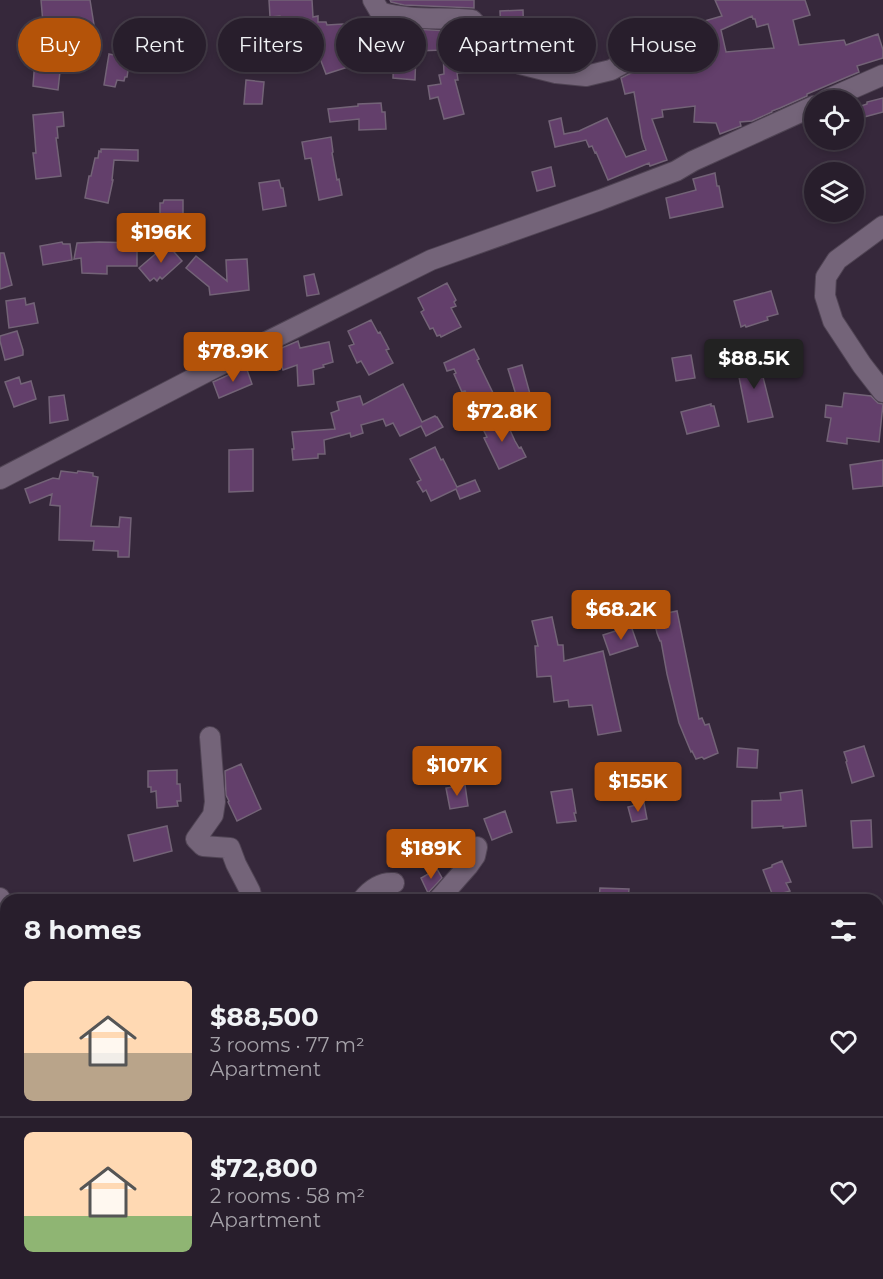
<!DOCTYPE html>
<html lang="en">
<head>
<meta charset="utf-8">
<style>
  :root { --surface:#281e2c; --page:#342b38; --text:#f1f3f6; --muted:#a5a2a9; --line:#443c48; --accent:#b45309 }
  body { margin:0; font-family:Montserrat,sans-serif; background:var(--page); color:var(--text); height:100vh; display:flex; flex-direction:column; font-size:22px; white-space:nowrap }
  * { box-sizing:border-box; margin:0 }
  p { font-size:20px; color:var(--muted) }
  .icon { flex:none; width:33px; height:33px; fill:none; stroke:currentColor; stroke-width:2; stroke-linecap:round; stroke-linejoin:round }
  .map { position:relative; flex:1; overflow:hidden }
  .side { position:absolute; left:0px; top:894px; width:884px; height:386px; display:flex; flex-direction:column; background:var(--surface); border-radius:18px 18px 0 0; box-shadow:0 3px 9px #0003,0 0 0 2px var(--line) }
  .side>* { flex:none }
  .hud { position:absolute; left:18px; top:18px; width:848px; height:54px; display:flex; gap:12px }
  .tools { position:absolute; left:804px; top:90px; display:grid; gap:12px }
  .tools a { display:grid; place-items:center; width:60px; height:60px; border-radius:50%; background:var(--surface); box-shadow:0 3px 9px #0003,0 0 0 2px var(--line); font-size:30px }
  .price { position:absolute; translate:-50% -51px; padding:0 14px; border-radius:6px; background:var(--accent); color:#fff; font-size:20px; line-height:39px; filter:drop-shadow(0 2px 3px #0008) }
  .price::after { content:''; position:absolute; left:50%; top:36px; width:18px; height:14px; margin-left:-9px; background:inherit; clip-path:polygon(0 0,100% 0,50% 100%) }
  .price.active { background:#222; color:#fff }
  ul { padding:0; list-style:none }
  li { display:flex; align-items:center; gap:18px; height:150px; padding:0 24px }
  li+li { border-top:2px solid var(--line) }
  li span { display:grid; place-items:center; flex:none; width:168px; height:120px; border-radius:9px; color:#555 }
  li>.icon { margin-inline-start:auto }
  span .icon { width:72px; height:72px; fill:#fffc; stroke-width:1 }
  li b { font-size:26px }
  h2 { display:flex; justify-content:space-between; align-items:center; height:72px; padding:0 24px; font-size:26px }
  .chip { padding:0 21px; border-radius:27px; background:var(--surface); box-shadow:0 3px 9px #0003,0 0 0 2px var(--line); font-size:21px; line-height:54px }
  .chip.active { background:var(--accent); color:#fff }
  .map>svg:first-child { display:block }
  .building { fill:#633f6b; stroke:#736377; stroke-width:1.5; fill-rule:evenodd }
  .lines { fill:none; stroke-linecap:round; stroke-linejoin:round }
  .minor-casing { stroke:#504454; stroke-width:22 }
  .minor { stroke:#746479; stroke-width:20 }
</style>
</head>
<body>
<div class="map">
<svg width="883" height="1279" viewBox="0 0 883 1279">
  <rect width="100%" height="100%" fill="#36283b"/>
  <path class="building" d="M41 0H90L94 25 68 27 67 20 43 23Z
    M269 0H312L313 17 318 16V22H326L327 25 343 24 344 41H337L348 67 326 74 318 53 287 58 280 16 270 17Z
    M390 0H474V8L404 5 391 2Z
    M715 0H805L810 15 793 20 799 45 844 40 846 45 878 34 883 50V58L857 66 859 72 807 94V96L780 108 772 111V112L752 121 740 122 741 126 720 134 716 123 694 122 695 106 662 110 663 117 652 119 667 160 650 166 649 163 608 180 596 152 595 153 592 146 589 147 586 140 555 147 549 121 561 118 564 134 579 131 607 118 626 157 646 150 642 138 634 92 625 94 621 78 641 68 642 70 668 62 664 48 698 41 694 24 722 16ZM752 16 753 19H755L757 27 768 24 774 48 726 52 721 30Z
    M523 10 524 43H511L501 33 500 11Z
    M397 28 466 32 474 39V51H468L472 72 457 73 458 80H455L464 114 444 119 438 97 430 99 428 86 441 84 439 75 444 74 443 50 416 51 415 80 393 78 394 51H402Z
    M109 54 130 58 127 77H125L124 81 117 80 115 87 104 85Z
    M35 59 61 62 58 90 33 86Z
    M246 80 264 82 262 104H244Z
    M883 98V112L864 117 861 106 867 104V102Z
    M381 103 382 112H385L386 129 359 130V119L330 122 328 109 358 106V104Z
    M63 112 64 126 57 127 58 138H56L61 176 36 179 33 153H36L33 115Z
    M331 137 333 152 332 153 337 180 339 179 342 195 319 200 311 158 305 159 302 142Z
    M101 149 138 150V161L114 160 112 180H113L108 203 85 198 89 176H91L95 158H98L99 151 101 152Z
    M551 167 555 186 537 191 532 172Z
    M715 173 717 186H719L723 207 670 218 666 198 696 190 693 179Z
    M279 180 281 188H283L286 206 263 210 259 183Z
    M164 200H183V226H179V229L162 227 163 221 160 220V203H163Z
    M62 242 63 244H70L72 260 43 265 40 246Z
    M99 242 137 243V266H107V274L82 273 81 258 74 259 77 243Z
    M167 244 182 261 162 279 160 277 157 281 154 278 150 281 139 268Z
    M0 253H4L12 285 0 289Z
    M196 256 227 281 226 260 247 259 249 290 210 295 209 287 186 268Z
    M314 274 319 294 307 296 304 276Z
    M447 283 456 300 454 302 456 306 451 308 461 327 441 337 440 335 437 336 433 328 430 329 421 312 424 310 418 298Z
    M771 291 778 314 767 317 768 320 746 327 745 325 741 327 734 301Z
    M25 298 26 305 34 303 38 323 9 328 6 301Z
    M371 320 378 333 380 332 389 349 386 350 393 363 369 375 361 361 357 363 349 346 354 344 348 331Z
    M17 331 23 350V355L5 360 0 341V336Z
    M298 341 300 348 329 342 333 362 323 365 324 367 313 370 314 384 298 386 297 365 283 370 277 350Z
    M474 349 479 359 477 360 493 393 471 404 465 391 462 392 454 374 456 373 454 369 447 371 444 363Z
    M691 355 695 378 676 381 672 358Z
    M758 357 773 417 748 422 736 362Z
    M522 365 530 394 517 398 508 369Z
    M246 367 252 384 219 398 213 382Z
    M19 377 21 384 31 381 36 399 14 407 5 382Z
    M403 384 422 422 435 416 436 417H437L443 427 426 436 421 426 400 436 393 423 386 426 383 419 361 425 363 433 351 437 350 433 324 440 325 454H318V458L293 460 292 449H294L292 432 335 429 331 413 339 410 337 402 360 396 363 405Z
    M844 393 871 396 878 403 883 404 879 442 847 438V444L827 441 831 418 825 417 826 405 842 407Z
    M64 395 68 420 50 423 49 397Z
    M711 404V406H714L719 426 687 434 681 412Z
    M503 415 515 441 519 448 521 447 526 457 499 469 484 438 487 437 481 425Z
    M435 447 441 460 443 459 457 487 475 480 480 491 460 499 456 489 431 501 426 490 423 492 417 482 421 480 410 459Z
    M253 449V491L229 492V450Z
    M883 460V486L853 489 850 465Z
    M61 471 77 473 78 471 93 473V476L98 477 91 526 119 527 120 517 131 518 129 557H118V551L93 550 94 541 59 540 60 506 50 505 52 494 30 503 25 489 53 478 59 479Z
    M677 611 699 719 702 718 705 725 709 724 718 753 704 759 702 757 696 759 692 751 691 752 679 723 667 674 661 641H660L657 633 653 616Z
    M552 617 558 645H563L564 661 603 651 621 731 598 735 592 705 569 707 568 700 554 702 551 676 537 677 535 646H538L532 621Z
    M631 626 638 646 610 655 603 635Z
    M864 746 874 776 852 783 846 762 847 761 844 752Z
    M738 748 758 750 757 768 737 767Z
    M241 764 261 809 237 821 228 802 229 801 226 795 225 771Z
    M177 770V784H180L181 801H177L178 806 157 808 156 791 151 792V787H148V771Z
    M465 785 468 806 450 809 446 788Z
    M572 789 576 813H574L576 821 557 823 551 792Z
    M802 790 806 826 783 828V826L752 828V801L781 800 780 793Z
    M644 803 647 819 632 822 628 807Z
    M505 811 512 832 492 840 484 819Z
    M871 820 872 847 853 848 851 821Z
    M167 826 172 851 134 861 128 835Z
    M782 861 791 882 786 883 790 891 773 896 763 870 772 867V865Z
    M437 869 442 878 428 893 421 878Z
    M600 888 629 889 628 900H599Z"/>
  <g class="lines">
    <g class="minor-casing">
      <path id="minor" d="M373 0 380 12C409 21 441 17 472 20L498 48 520 64 556 73 586 76 611 70 635 57
        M826 100 883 75
        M883 226 837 260 826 277 825 296 833 321 862 365 883 392
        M0 479 210 370 431 260 600 200 676 171 693 161 814 106
        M210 737 215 802 213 815 196 839 203 846 230 848 236 864 250 891 252 900
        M0 898 6 914
        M362 900C370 890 381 882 394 883
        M438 900 468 866 475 856 477 847
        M0 1139 6 1137
        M146 1274 148 1279"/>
    </g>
    <use href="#minor" class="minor"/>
  </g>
</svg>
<div class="tools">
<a><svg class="icon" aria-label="locate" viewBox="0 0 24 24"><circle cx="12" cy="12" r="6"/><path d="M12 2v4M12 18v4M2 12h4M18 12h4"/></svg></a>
<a><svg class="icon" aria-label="layers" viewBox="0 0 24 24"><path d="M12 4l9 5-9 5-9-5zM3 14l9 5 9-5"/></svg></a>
</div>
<b class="price" style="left:161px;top:264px">$196K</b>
<b class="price" style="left:233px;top:383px">$78.9K</b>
<b class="price active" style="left:754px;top:390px">$88.5K</b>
<b class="price" style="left:502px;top:443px">$72.8K</b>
<b class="price" style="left:621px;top:641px">$68.2K</b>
<b class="price" style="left:457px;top:797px">$107K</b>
<b class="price" style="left:638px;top:813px">$155K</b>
<b class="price" style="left:431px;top:880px">$189K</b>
<div class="hud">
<a class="chip active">Buy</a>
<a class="chip">Rent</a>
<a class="chip">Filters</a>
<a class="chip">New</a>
<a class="chip">Apartment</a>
<a class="chip">House</a>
</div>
<section class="side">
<h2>8 homes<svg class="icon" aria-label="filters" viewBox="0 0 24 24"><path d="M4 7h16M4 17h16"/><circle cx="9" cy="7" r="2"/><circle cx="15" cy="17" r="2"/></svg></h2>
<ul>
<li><span style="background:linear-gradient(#ffd9b3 60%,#b9a48a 0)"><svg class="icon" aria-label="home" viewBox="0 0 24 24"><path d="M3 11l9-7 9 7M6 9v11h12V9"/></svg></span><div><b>$88,500</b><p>3 rooms · 77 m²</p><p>Apartment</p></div><svg class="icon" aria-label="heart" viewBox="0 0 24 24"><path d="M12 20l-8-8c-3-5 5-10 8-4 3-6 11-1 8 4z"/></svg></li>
<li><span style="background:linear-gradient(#ffd9b3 70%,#8fb573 0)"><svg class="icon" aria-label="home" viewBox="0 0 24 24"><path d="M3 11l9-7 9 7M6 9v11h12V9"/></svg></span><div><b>$72,800</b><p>2 rooms · 58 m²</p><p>Apartment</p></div><svg class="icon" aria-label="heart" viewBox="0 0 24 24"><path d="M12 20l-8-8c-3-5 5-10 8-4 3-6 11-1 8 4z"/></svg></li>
</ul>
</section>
</div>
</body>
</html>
